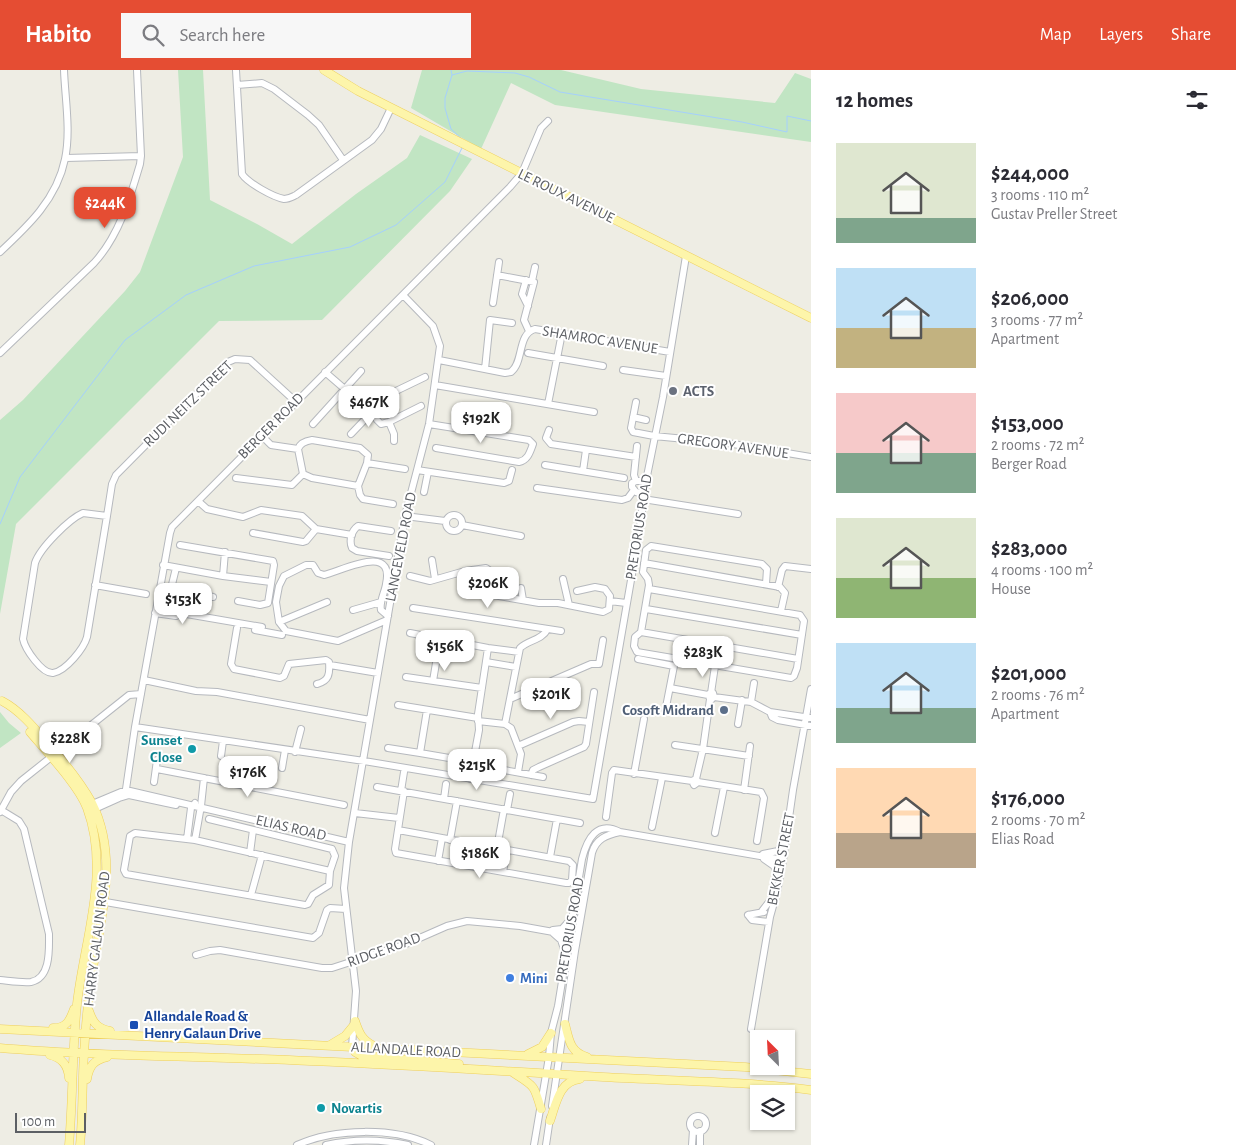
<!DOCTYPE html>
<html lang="en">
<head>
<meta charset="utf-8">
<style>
  :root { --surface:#fff; --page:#f7f7f7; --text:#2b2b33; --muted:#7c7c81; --accent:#e54d33 }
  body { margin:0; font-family:"Alegreya Sans",sans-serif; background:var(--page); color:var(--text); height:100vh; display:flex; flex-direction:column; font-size:19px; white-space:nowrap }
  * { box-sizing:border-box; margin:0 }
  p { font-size:16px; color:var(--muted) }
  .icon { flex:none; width:28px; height:28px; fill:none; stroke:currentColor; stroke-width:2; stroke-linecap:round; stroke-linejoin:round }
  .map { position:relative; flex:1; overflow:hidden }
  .panel { display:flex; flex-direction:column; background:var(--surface); width:425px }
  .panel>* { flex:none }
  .needle { width:32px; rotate:336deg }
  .tools { position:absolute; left:750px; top:960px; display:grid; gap:10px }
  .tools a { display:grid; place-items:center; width:45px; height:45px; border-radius:0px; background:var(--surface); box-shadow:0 1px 4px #0004; font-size:25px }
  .scale { position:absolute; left:15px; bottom:12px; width:71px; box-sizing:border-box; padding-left:5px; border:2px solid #5c5f64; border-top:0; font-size:14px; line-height:18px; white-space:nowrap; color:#5c5f64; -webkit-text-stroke:4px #fff; paint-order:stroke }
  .price { position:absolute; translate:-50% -42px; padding:0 11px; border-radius:10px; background:#fff; color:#222; font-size:16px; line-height:32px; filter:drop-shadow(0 1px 2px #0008) }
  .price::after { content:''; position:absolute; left:50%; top:30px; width:15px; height:11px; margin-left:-8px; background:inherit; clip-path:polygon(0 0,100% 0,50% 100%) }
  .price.on { background:var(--accent); color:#fff }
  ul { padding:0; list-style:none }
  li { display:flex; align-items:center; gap:15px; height:125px; padding:0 25px }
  li span { display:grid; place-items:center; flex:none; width:140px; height:100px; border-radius:0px; color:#555 }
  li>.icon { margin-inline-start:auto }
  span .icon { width:60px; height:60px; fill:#fffc; stroke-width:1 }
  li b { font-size:21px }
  h2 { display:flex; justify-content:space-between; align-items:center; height:60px; padding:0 25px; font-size:21px }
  header { display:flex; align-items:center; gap:30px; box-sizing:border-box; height:70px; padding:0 25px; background:var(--accent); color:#fff }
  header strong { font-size:24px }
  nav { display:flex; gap:28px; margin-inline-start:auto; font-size:18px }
  .search { width:350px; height:45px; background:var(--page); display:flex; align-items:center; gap:12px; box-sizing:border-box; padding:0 18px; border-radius:0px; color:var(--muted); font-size:19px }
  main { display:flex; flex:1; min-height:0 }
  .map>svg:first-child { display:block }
  .green { fill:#c1e5c3 }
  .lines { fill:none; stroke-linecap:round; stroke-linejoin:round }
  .stream { stroke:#a5d0fd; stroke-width:1 }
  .minor-casing { stroke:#b6b9be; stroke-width:8 }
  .major-casing { stroke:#eecf5d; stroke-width:9 }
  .minor { stroke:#fff; stroke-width:6 }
  .major { stroke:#fdf5aa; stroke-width:8 }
  .worship-dot { fill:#6b7280; stroke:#fff; stroke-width:2 }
  .service-dot { fill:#5c6f8a; stroke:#fff; stroke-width:2 }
  .culture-dot { fill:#0f9aa8; stroke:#fff; stroke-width:2 }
  .shop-dot { fill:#3f7fe0; stroke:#fff; stroke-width:2 }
  .transit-dot { fill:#1a4fb4; stroke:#fff; stroke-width:2 }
  .labels { text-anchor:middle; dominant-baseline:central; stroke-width:4; stroke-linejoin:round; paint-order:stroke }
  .street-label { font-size:15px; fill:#5c5f64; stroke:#fff }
  .worship-label { font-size:15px; font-weight:bold; fill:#5b616d; stroke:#fff; text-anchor:start }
  .service-label { font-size:15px; font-weight:bold; fill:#4e5e75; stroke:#fff; text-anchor:end }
  .culture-label { font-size:15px; font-weight:bold; fill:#0d838f; stroke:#fff; text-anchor:end }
  .shop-label { font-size:15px; font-weight:bold; fill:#366cbe; stroke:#fff; text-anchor:start }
  .transit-label { font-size:15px; font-weight:bold; fill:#164399; stroke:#fff; text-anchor:start }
</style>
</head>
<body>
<header>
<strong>Habito</strong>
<div class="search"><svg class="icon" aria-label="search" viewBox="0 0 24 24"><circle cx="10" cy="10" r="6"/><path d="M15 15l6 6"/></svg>Search here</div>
<nav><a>Map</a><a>Layers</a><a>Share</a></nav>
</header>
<main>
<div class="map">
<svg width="811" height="1075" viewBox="0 0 811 1075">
  <rect width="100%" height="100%" fill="#eeede4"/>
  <path class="green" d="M178 0H203L210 130 257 154 292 174 356 124 407 88 420 65 472 89 450 121 322 250 219 251 16 454 0 544V350L23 330 125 221 140 202 183 87Z
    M422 0H561L641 19 775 33 795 3 811 9V72L555 35 511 13 481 79 411 38Z
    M0 642 9 653 21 663 0 678Z"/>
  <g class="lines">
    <path class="stream" d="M451 0 452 5
      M464 71 451 59 445 38V28L452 5 467 1 515 3 529 7 560 22 742 52 787 62V46L811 51
      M0 454 20 407 125 270 186 225 254 196 350 177 396 155 445 112 463 76"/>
    <g class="minor-casing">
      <path id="minor" d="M236 0 242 104C248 113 273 127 284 129 289 129 292 127 296 125L372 70 381 59 391 38
        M237 15 262 13 274 19 308 45 319 55 343 90
        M66 88 141 86
        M0 182C28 156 57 129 65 89 71 61 65 28 64 0
        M497 205 534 212 524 250 529 261
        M526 210 522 224 528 236
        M532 211 535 197
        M493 233 499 192
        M0 283 94 193C119 166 130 128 140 94L141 86 137 0
        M528 283 603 296
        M439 290 505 303 511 302C524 292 517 264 535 259L670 282
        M485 299 490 250 512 253
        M623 300 666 306
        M325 302 347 321 364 328 377 350 381 354 389 352 421 336
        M435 315 594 342
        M636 332 631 358 633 362 654 366 727 373 811 387
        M369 334 425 307
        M548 334 562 263
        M633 347 646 350
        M389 352 394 364V371
        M313 354 361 301
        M429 354 529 370 533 374C530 382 528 390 519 392L436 378
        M549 360 546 368 551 374 636 387
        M351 364 372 342
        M262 366 271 375 298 379
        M367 393 405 399
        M545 395 624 408
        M417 400 504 413 509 411 512 400
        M583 401 586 380
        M236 408 292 415 303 404 298 379C300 373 305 371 312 370L360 378 368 385 367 393 358 416 312 408 303 404
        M636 411 634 405 637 376
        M358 416 360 425 363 429 393 434
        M537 418 622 430 628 428 634 420
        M424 422 428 402
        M644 424 636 422 632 417V413L636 411H646
        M643 429 738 444
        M198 431 207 439 243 447 261 440 302 446 316 459 352 465
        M83 443 107 446 87 567C84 578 66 601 53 603 42 604 25 579 23 569L35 493C40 478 69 449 83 443Z
        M446 453a8 8 0 1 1 16 0a8 8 0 1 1-16 0Z
        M107 446 112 414 116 405 228 292 235 289 250 290 295 331
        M405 446 445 451
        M462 455 521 466
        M253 463 303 472 306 471 316 459
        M180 475 273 491 274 495 268 533 260 535 238 531
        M389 486 357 481 352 478C349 471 351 461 358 456L391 461
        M432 490 435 509
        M644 493 780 517 785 523 781 541
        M163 495 223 506 271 512
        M176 498 167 535 169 541 262 557
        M223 506 225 482
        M410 506 430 511 465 501 486 498 489 500 491 507V523L493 525 539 533H558L603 542 609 539 610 526 605 519 595 517 577 521
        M563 509 569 535
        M95 515 146 524
        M778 517 782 500 785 496 811 499
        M171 518 213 527
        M521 518 523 530
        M649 519 800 545 804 551 797 598 794 606 791 608 637 582 634 576 635 567 641 562 798 589
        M476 521H491
        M610 531 626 533
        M413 538 561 561
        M646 539 802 565
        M353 540 381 532
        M155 543 176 546
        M387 550 338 571 286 561 279 552 276 532 279 516 284 506 306 495H313L318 503 324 505C342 501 395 472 386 514 385 522 379 532 381 540L388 546
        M279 552 327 532
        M237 558 231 594 234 599 280 608 284 606 289 594 326 590 329 592C330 604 329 611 317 614
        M255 560 282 565
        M641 562 649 515 648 509 643 502 646 480 651 476 762 494 767 499 766 514
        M410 563 488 578 519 582
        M638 589 674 596 665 642
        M486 592 516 597
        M330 595 378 603
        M406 607 482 618
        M144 610 196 621 217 622 370 650
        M433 611 440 569
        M670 618 708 625
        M711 623 715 596
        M714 627 713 623H710L708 625 711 630 714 627 751 632 770 642 772 647 778 650 811 656
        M510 629 591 594H599L603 570
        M751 632 754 613
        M398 635 478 648
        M770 642 811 648
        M478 651 505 654 511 658 521 684 518 702
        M505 654 520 578C528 570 542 570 547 560
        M738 654 742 630
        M135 657 364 691 593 729 639 464 646 411 663 327 686 186
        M675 675 749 686
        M518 676 573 652 579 651 589 652
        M388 678 420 683 427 640
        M295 682 301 659
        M420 683 455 689
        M221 686 223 671
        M282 698 285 680
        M157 699 344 735
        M504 700 543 707
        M634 704 644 649
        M531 705 533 700 539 697 584 677 586 674 594 622
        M470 709 479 660 478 644 488 578
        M696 709 703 679 710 629
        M154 712 157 690
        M698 712 694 715 692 711 696 709 698 712 761 722 764 728 757 771
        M377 717 580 753
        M744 720 750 676
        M401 721 404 702
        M125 726 135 657 170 463 172 457 510 117 522 103 541 58 548 51
        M444 729 446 714
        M90 735 121 722 130 721 349 772
        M507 740 510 724
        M90 741 119 728 129 725 176 735
        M0 742 11 722 21 711 129 625 141 624
        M355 743 399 748
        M606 747 612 703 614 700 692 711
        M209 749 332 779 335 786 330 801
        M652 757 662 708
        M398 760 569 791 573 795 572 810 569 813H566L396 783 395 779 404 721
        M135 763 195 770 330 801 329 815 313 825 308 834 305 835 126 804 124 800 130 766Z
        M715 763 724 717
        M187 769 191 738 195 733
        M195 770 201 736 204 708
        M450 770 457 731
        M497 778 504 739
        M250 783 253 760
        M763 784 778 781 785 769
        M550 787 557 749
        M764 789 774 796 779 808
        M438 791 442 768
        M503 802 507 780
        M251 825 262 785
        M94 830 313 868 319 863 327 840 330 838 346 839
        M762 841 776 823
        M748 845 764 842
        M748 845 752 850 769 852
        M553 860 562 859 571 849
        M552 862 561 870 565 882
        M196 885 210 881 220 880 322 898H332L406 874 447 856 467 851 520 856 570 865
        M0 910C10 911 22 913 31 912 51 908 49 879 49 864L24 759 19 751 1 740
        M751 959 770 847 777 822 783 790 793 720 811 619
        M352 977 356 921 344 818 349 772 405 446 429 354 440 276 433 256 403 225
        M552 1036 575 881 592 783C596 769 606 765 620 762
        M690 1054a8 8 0 1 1 16 0a8 8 0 1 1-16 0Z
        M700 1061V1075
        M297 1075C334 1058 395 1057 431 1075
        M326 1075C353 1069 380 1069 408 1075
        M534 1075 549 987 551 963 558 936 582 789C587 769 597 750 620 762L783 790
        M546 1075 550 1048
        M692 1075 693 1060"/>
    </g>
    <g class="major-casing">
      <path id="major" d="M324 0 358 21 811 248
        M2 631C23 642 39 664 54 681 68 697 82 715 92 733 124 797 93 869 88 935 86 951 85 968 84 984 82 1014 83 1045 80 1075
        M30 662C46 681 79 716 87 738 111 803 84 870 77 934 72 981 73 1028 69 1075
        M89 941C93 953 97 958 110 961
        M355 951C359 963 362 970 374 976
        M565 954C569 970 570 982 587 987
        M53 958C67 958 70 950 74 939
        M0 959 745 997 811 1004
        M330 975 345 966 354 955
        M352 977 355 982 362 986 459 994
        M0 978C103 987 207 986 310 991 408 995 506 1001 603 1007 673 1011 742 1011 811 1020
        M528 984 542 977 551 963
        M50 985C62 988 68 995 69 1008
        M512 1002C534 1016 534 1014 541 1039
        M87 1009C89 996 94 990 107 987
        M550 1051C556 1034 559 1011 580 1009"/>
    </g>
    <use href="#minor" class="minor"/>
    <use href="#major" class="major"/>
  </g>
  <circle class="worship-dot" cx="673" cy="321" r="5"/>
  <circle class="service-dot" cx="724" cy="640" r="5"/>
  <g class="culture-dot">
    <circle cx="192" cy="679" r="5"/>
    <circle cx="321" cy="1038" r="5"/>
  </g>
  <circle class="shop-dot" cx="510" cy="908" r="5"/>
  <rect class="transit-dot" x="129" y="950" width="10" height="10" rx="2.5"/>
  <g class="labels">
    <g class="street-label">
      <text transform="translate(566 126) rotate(26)">LE ROUX AVENUE</text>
      <text transform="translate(600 270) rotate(9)">SHAMROC AVENUE</text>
      <text transform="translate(188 334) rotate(-44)">RUDI NEITZ STREET</text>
      <text transform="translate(271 356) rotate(-45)">BERGER ROAD</text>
      <text transform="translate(733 376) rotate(8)">GREGORY AVENUE</text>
      <text transform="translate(639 457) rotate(-81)">PRETORIUS ROAD</text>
      <text transform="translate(401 477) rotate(-79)">LANGEVELD ROAD</text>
      <text transform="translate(291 758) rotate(13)">ELIAS ROAD</text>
      <text transform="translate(781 789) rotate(-79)">BEKKER STREET</text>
      <text transform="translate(570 860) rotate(-80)">PRETORIUS ROAD</text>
      <text transform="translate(97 869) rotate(-83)">HARRY GALAUN ROAD</text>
      <text transform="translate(384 880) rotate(-20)">RIDGE ROAD</text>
      <text transform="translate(406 980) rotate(3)">ALLANDALE ROAD</text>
    </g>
    <g class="worship-label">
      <text x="683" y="321">ACTS</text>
    </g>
    <g class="service-label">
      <text x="714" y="640">Cosoft Midrand</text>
    </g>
    <g class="culture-label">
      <text x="182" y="670">Sunset<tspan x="182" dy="17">Close</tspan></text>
      <text x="331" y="1038" text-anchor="start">Novartis</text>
    </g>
    <g class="shop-label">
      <text x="520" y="908">Mini</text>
    </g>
    <g class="transit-label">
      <text x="144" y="946">Allandale Road &amp;<tspan x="144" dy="17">Henry Galaun Drive</tspan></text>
    </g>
  </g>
</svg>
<div class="tools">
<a><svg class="needle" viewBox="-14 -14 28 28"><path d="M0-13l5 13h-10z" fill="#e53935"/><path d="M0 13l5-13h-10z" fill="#7c7c81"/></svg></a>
<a><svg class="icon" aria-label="layers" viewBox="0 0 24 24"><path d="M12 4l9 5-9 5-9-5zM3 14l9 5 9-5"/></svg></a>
</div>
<div class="scale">100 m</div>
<b class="price on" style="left:105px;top:159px">$244K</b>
<b class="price" style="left:369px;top:358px">$467K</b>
<b class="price" style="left:481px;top:374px">$192K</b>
<b class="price" style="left:488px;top:539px">$206K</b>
<b class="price" style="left:183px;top:555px">$153K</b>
<b class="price" style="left:445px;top:602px">$156K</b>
<b class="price" style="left:703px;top:608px">$283K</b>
<b class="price" style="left:551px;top:650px">$201K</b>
<b class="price" style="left:70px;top:694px">$228K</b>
<b class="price" style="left:477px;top:721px">$215K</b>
<b class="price" style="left:248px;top:728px">$176K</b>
<b class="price" style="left:480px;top:809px">$186K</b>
</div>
<section class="panel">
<h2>12 homes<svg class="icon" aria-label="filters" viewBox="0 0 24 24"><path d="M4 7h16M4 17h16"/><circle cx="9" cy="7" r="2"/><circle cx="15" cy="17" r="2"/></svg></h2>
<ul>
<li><span style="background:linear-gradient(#dfe7d0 75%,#7fa58c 0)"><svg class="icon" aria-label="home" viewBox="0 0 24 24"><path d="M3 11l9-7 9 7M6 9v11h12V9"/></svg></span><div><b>$244,000</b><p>3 rooms · 110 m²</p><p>Gustav Preller Street</p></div></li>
<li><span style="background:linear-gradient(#bfe0f5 60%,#c2b280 0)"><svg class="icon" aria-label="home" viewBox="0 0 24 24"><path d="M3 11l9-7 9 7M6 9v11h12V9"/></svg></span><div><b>$206,000</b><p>3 rooms · 77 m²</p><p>Apartment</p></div></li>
<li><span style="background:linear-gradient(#f6c9c9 60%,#7fa58c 0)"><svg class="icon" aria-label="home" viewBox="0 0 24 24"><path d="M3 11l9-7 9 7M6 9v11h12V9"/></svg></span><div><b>$153,000</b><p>2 rooms · 72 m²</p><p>Berger Road</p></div></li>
<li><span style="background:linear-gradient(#dfe7d0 60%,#8fb573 0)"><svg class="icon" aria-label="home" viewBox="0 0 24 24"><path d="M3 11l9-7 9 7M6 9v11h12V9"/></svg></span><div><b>$283,000</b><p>4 rooms · 100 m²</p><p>House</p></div></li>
<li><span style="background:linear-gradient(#bfe0f5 65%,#7fa58c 0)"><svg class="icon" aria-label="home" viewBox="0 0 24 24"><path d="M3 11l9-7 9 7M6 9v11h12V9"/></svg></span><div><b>$201,000</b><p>2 rooms · 76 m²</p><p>Apartment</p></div></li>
<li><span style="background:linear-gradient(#ffd9b3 65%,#b9a48a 0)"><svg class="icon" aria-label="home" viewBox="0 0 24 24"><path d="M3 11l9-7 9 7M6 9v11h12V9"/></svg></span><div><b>$176,000</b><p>2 rooms · 70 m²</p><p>Elias Road</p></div></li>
</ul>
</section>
</main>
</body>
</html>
